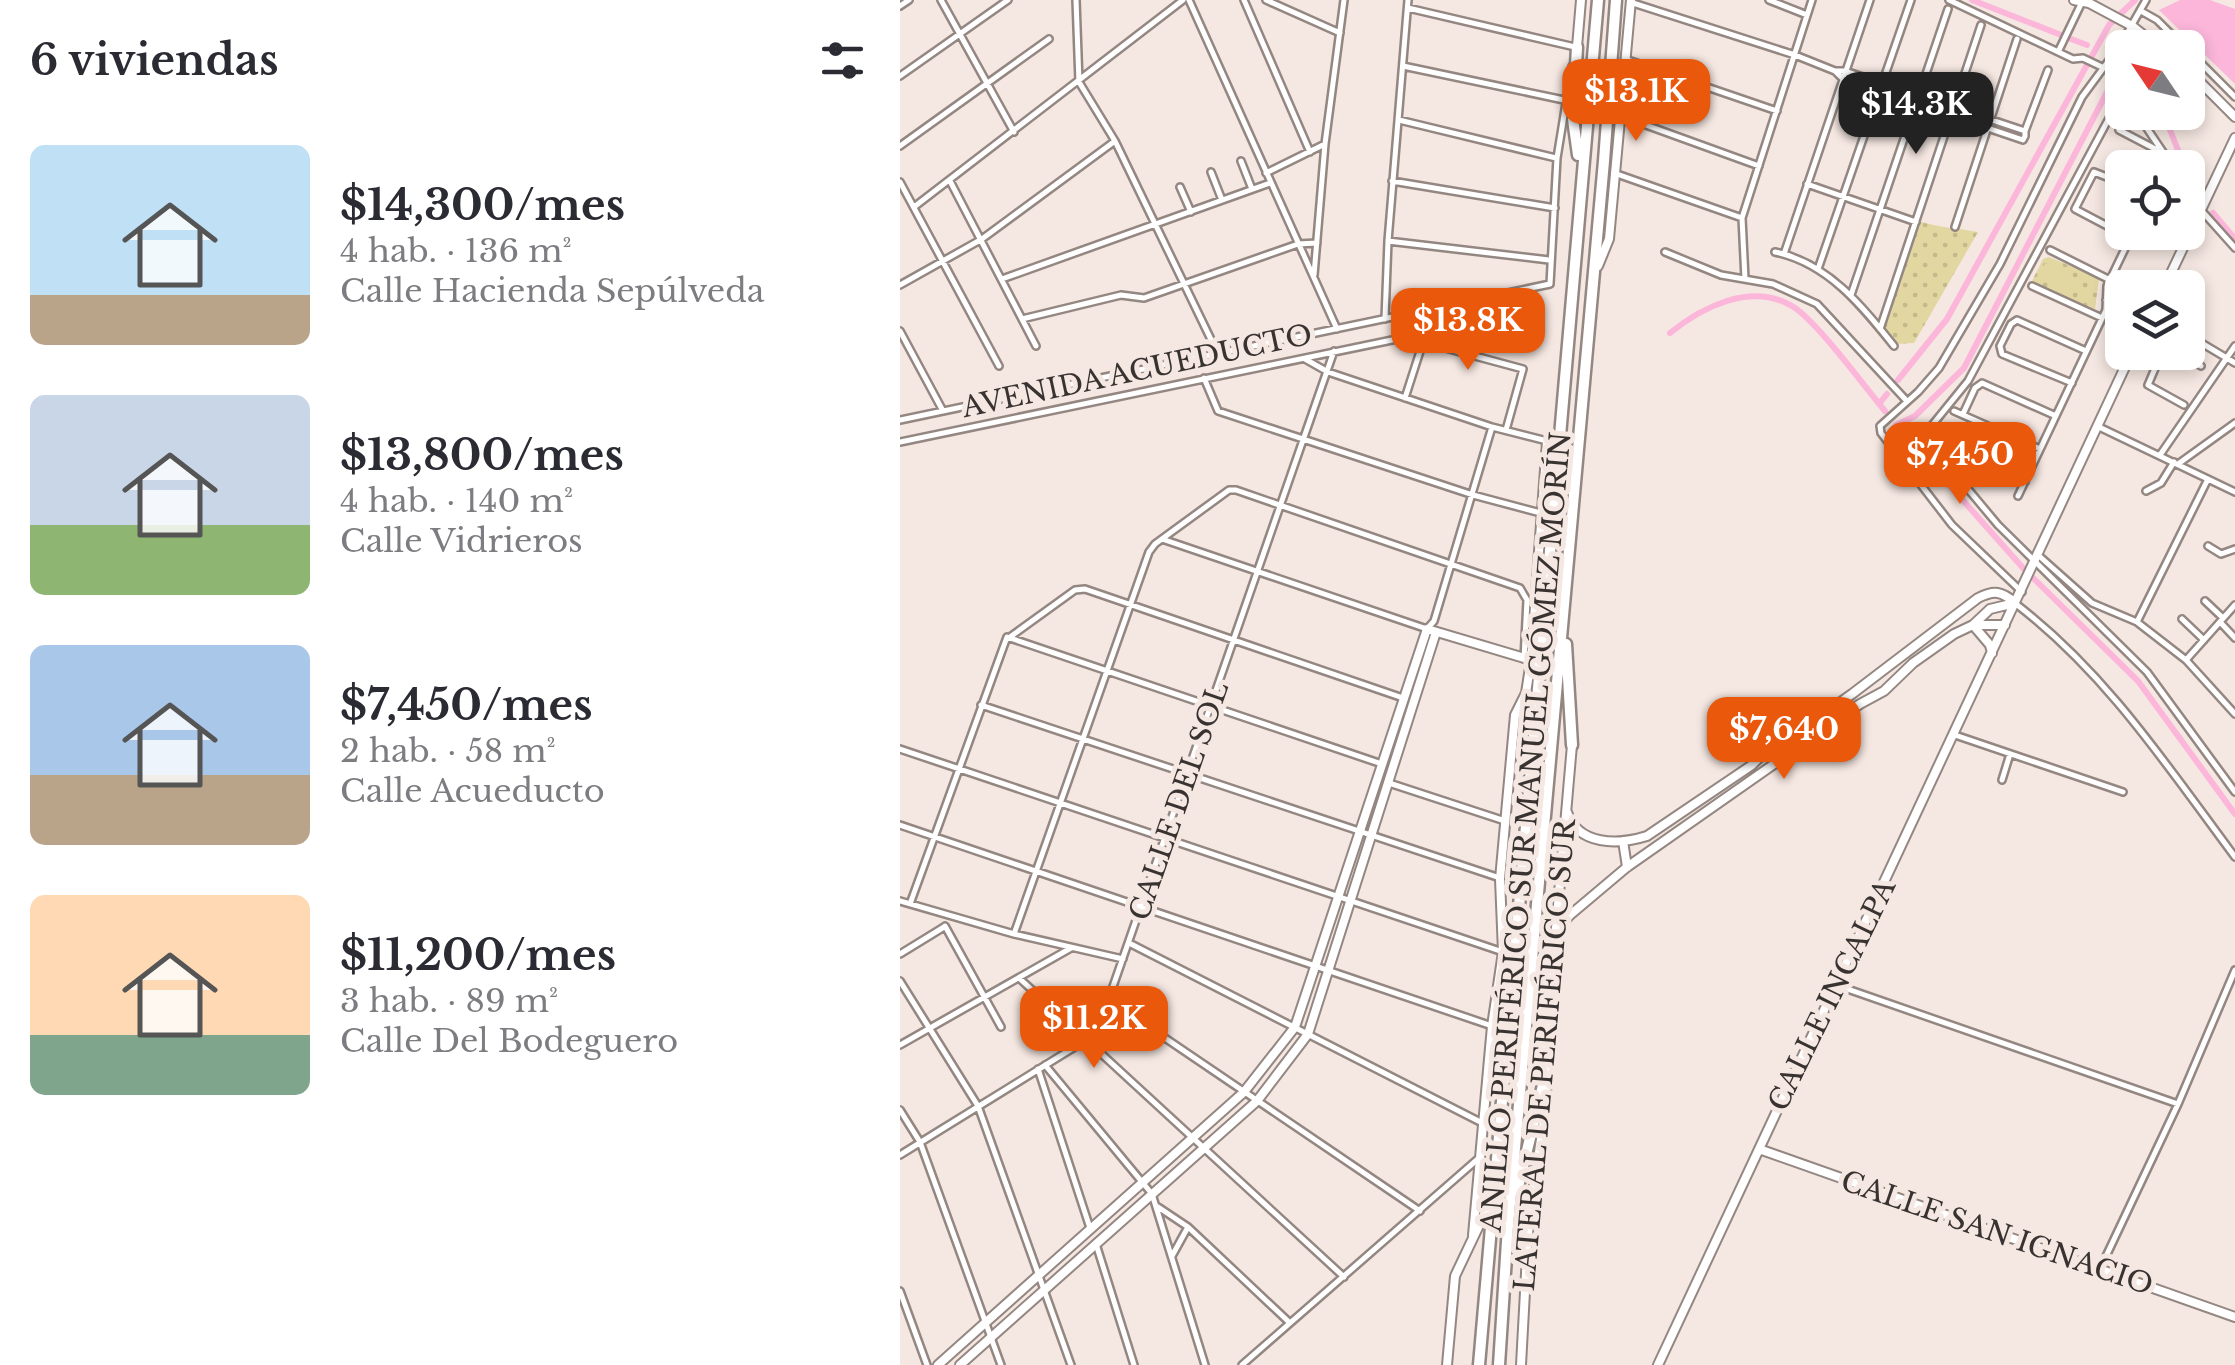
<!DOCTYPE html>
<html lang="es">
<head>
<meta charset="utf-8">
<style>
  :root { --surface:#fff; --page:#f2f2f3; --text:#2b2b33; --muted:#7c7c81; --accent:#ea580c }
  body { margin:0; font-family:"Libre Baskerville",serif; background:var(--page); color:var(--text); height:100vh; display:flex; flex-direction:column; font-size:38px; white-space:nowrap }
  * { box-sizing:border-box; margin:0 }
  p { font-size:32px; color:var(--muted) }
  .icon { flex:none; width:55px; height:55px; fill:none; stroke:currentColor; stroke-width:2; stroke-linecap:round; stroke-linejoin:round }
  .map { position:relative; flex:1; overflow:hidden }
  .drawer { display:flex; flex-direction:column; background:var(--surface); width:900px }
  .drawer>* { flex:none }
  .needle { width:65px; rotate:305deg }
  .fabs { position:absolute; left:1205px; top:30px; display:grid; gap:20px }
  .fabs a { display:grid; place-items:center; width:100px; height:100px; border-radius:15px; background:var(--surface); box-shadow:0 5px 15px #0003; font-size:50px }
  .price { position:absolute; translate:-50% -85px; padding:0 22px; border-radius:20px; background:var(--accent); color:#fff; font-size:32px; line-height:65px; filter:drop-shadow(0 2px 5px #0008) }
  .price::after { content:''; position:absolute; left:50%; top:60px; width:30px; height:22px; margin-left:-15px; background:inherit; clip-path:polygon(0 0,100% 0,50% 100%) }
  .price.active { background:#222; color:#fff }
  ul { padding:0; list-style:none }
  li { display:flex; align-items:center; gap:30px; height:250px; padding:0 30px }
  li span { display:grid; place-items:center; flex:none; width:280px; height:200px; border-radius:15px; color:#555 }
  li>.icon { margin-inline-start:auto }
  span .icon { width:120px; height:120px; fill:#fffc; stroke-width:1 }
  li b { font-size:42px }
  h2 { display:flex; justify-content:space-between; align-items:center; height:120px; padding:0 30px; font-size:42px }
  main { display:flex; flex:1; min-height:0 }
  .map>svg:first-child { display:block }
  .green { fill:url(#green-dots) }
  .pitch { fill:#e2d7a1 }
  .water { fill:#fbb6da }
  .lines { fill:none; stroke-linecap:round; stroke-linejoin:round }
  .canal { stroke:#fbb6da; stroke-width:6 }
  .street-casing { stroke:#948782; stroke-width:10 }
  .secondary-casing { stroke:#948782; stroke-width:12 }
  .highway-casing { stroke:#948782; stroke-width:15 }
  .street { stroke:#fff; stroke-width:5 }
  .secondary { stroke:#fff; stroke-width:8 }
  .highway { stroke:#fff; stroke-width:10 }
  .labels { text-anchor:middle; dominant-baseline:central; stroke-width:10; stroke-linejoin:round; paint-order:stroke }
  .street-label { font-size:28px; fill:#383331; stroke:#f5e7e1 }
</style>
</head>
<body>
<main>
<section class="drawer">
<h2>6 viviendas<svg class="icon" aria-label="filters" viewBox="0 0 24 24"><path d="M4 7h16M4 17h16"/><circle cx="9" cy="7" r="2"/><circle cx="15" cy="17" r="2"/></svg></h2>
<ul>
<li><span style="background:linear-gradient(#bfe0f5 75%,#b9a48a 0)"><svg class="icon" aria-label="home" viewBox="0 0 24 24"><path d="M3 11l9-7 9 7M6 9v11h12V9"/></svg></span><div><b>$14,300/mes</b><p>4 hab. · 136 m²</p><p>Calle Hacienda Sepúlveda</p></div></li>
<li><span style="background:linear-gradient(#c9d6e8 65%,#8fb573 0)"><svg class="icon" aria-label="home" viewBox="0 0 24 24"><path d="M3 11l9-7 9 7M6 9v11h12V9"/></svg></span><div><b>$13,800/mes</b><p>4 hab. · 140 m²</p><p>Calle Vidrieros</p></div></li>
<li><span style="background:linear-gradient(#a9c7e8 65%,#b9a48a 0)"><svg class="icon" aria-label="home" viewBox="0 0 24 24"><path d="M3 11l9-7 9 7M6 9v11h12V9"/></svg></span><div><b>$7,450/mes</b><p>2 hab. · 58 m²</p><p>Calle Acueducto</p></div></li>
<li><span style="background:linear-gradient(#ffd9b3 70%,#7fa58c 0)"><svg class="icon" aria-label="home" viewBox="0 0 24 24"><path d="M3 11l9-7 9 7M6 9v11h12V9"/></svg></span><div><b>$11,200/mes</b><p>3 hab. · 89 m²</p><p>Calle Del Bodeguero</p></div></li>
</ul>
</section>
<div class="map">
<svg width="1335" height="1365" viewBox="0 0 1335 1365">
  <defs>
    <pattern id="green-dots" width="8" height="8" patternUnits="userSpaceOnUse" patternTransform="scale(2.5)"><rect width="8" height="8" fill="#e2d7a1"/><path d="M2 2h.1M6 6h.1" fill="none" stroke="#c3b98b" stroke-width="1.8" stroke-linecap="round"/></pattern>
  </defs>
  <rect width="100%" height="100%" fill="#f5e7e1"/>
  <path class="green" d="M1018 221C1040 228 1057 228 1078 232L1014 343 995 344 982 328Z
    M1149 257 1199 278 1195 309 1131 283 1143 259Z"/>
  <path class="pitch" d="M1145 263 1172 276 1166 290 1138 278Z"/>
  <path class="water" d="M1280 0H1310L1335 9V84L1259 10Z"/>
  <g class="lines">
    <path class="canal" d="M1072 0 1161 35
      M1171 39 1187 45
      M1231 48 1232 44
      M1222 63 1064 368 1015 416 996 425 1123 568 1238 681 1335 814
      M1263 112 1285 168
      M1288 174 1298 194
      M1313 213 1335 239
      M770 333C802 307 851 282 892 306 916 320 964 386 985 411
      M998 380 1047 319 1209 25 1235 0
      M979 404 987 394"/>
    <g class="street-casing">
      <path id="street" d="M41 0 114 132
        M176 0 179 82 215 141 318 354
        M289 0 437 329
        M344 0 410 152
        M366 0 440 33
        M869 0 907 15
        M1049 0 1173 59 1183 58 1204 68
        M730 2 895 55 935 71 943 79 1123 140 1125 136
        M0 6 9 0
        M508 8 675 47
        M1241 11 1257 20 1285 48
        M1159 50 1183 0
        M1288 50 1335 97
        M725 59 877 111
        M503 66 664 100
        M935 71H945L1125 131V136
        M0 76 108 0
        M1222 94 1068 381 1025 434 1027 440 1098 525 1247 672 1335 792
        M1236 112 1267 158 1263 168
        M721 116 859 166
        M499 120 656 158
        M1219 130 1261 152
        M1125 131 1148 70
        M0 146 149 39
        M1267 158 1272 168
        M341 161 352 189
        M311 172 322 200
        M366 173 425 144
        M714 173 842 218
        M50 181 136 346
        M492 181 655 208
        M0 182 99 366
        M1222 183 1194 172 1175 209 1230 238
        M907 184 1016 222
        M280 187 291 212
        M1288 202 1301 210 1335 248
        M14 207 283 0
        M1055 227 1117 39
        M488 241 649 260
        M1150 250 1210 280
        M765 252 821 275 873 284 917 304 1005 399
        M875 252C928 263 962 306 994 346
        M884 254 970 0
        M918 269 1011 0
        M414 275 425 144 444 0
        M102 279 370 183
        M845 279 842 218 912 0
        M0 285 82 239 215 141
        M1132 286 1202 318
        M1207 287 1222 294
        M951 295 1048 9
        M1206 300 1222 308
        M122 319 221 295 244 298 398 244 417 243
        M485 319 488 241 508 0
        M980 329 1081 25
        M0 331 43 411
        M1288 335 1335 363
        M523 342 623 369 606 430
        M1262 352 1248 385 1284 405
        M1277 352 1301 366
        M1232 354 1255 366
        M405 359 428 372 592 427 659 444
        M304 378 318 411 573 495 652 516
        M1172 383 1102 354 1100 346 1111 324 1117 320 1186 351
        M1054 411 1140 449
        M1063 414 1075 388 1082 383 1156 416
        M0 420 650 284 657 158 672 66
        M1197 426 1335 492
        M0 442 521 334 523 342 505 398
        M1046 447 1125 482
        M1260 455 1335 346
        M1278 464 1335 423
        M1246 491 1261 483 1274 462
        M1118 496 1206 310 1207 286 1233 232
        M262 539 527 629 534 621 592 427
        M1308 546 1321 554 1335 549
        M1138 555 1192 603 1237 622 1286 660 1335 714
        M1122 592 1052 525 981 433 980 426 1018 392 1039 368 1100 264 1182 97 1221 44 1246 0
        M1305 601 1323 618
        M1116 604C1207 674 1267 766 1335 857
        M1282 619 1304 640
        M1237 622 1308 479
        M1320 622 1335 638
        M110 637 175 590 185 589 503 698
        M1286 660 1335 605
        M81 705 600 878
        M1055 735 1223 792
        M0 749 603 952
        M1102 780 1110 754
        M489 783 605 821
        M0 825 592 1026
        M0 901 114 934 223 959
        M10 904 107 637 482 764
        M45 926 101 1027
        M114 934 249 552 255 544 329 490H336L620 588 627 600 624 659
        M229 943 598 1131
        M0 954 44 927
        M119 978 444 1277
        M0 981 78 1106 171 1365
        M936 985 1278 1104
        M209 1000 520 1211
        M0 1045 171 948
        M145 1065 252 1194 305 1365
        M138 1069 190 1228
        M0 1110 20 1142 101 1365
        M0 1155 186 1040 201 1021 434 351
        M258 1207 288 1227 390 1323
        M196 1244 234 1365
        M272 1256 288 1227
        M1200 1269 1278 1104 1335 970
        M0 1291 27 1365
        M342 1365 579 1158"/>
    </g>
    <g class="secondary-casing">
      <path id="secondary" d="M1174 0 1189 3 1232 26 1260 48
        M677 47 681 0
        M1288 70 1335 117
        M698 266 709 239 731 0
        M1264 288 1335 138
        M1073 625 1090 609 1115 603
        M1073 625 1090 645 1092 653
        M667 812C678 846 718 845 747 836L852 765 866 751 896 734 952 694 1078 598C1094 590 1102 591 1115 603
        M723 841 727 867
        M656 930 670 915 727 867 960 704 984 691 1013 663 1054 634 1073 625H1105
        M859 1149 1335 1317
        M573 1235 592 1026 603 952 600 879 615 715 626 693 631 661 647 442
        M38 1365 344 1092 395 1027 527 629 641 663
        M60 1365 357 1101 408 1034 536 632
        M547 1365 555 1276 592 1198
        M621 1365 629 1218 646 1106 647 1031 672 745
        M758 1365 1232 352"/>
    </g>
    <g class="highway-casing">
      <path id="highway" d="M677 47 673 119 678 155
        M666 644 672 745
        M617 1191 646 1073
        M579 1365 698 0
        M599 1365 608 1226 704 161 716 0"/>
    </g>
    <use href="#street" class="street"/>
    <use href="#secondary" class="secondary"/>
    <use href="#highway" class="highway"/>
  </g>
  <g class="labels">
    <g class="street-label">
      <text transform="translate(237 371) rotate(-12)">AVENIDA ACUEDUCTO</text>
      <text transform="translate(279 801) rotate(-71)">CALLE DEL SOL</text>
      <text transform="translate(626 832) rotate(-85)">ANILLO PERIFÉRICO SUR MANUEL GÓMEZ MORÍN</text>
      <text transform="translate(932 995) rotate(-64)">CALLE INCALPA</text>
      <text transform="translate(645 1055) rotate(-85)">LATERAL DE PERIFÉRICO SUR</text>
      <text transform="translate(1097 1233) rotate(19)">CALLE SAN IGNACIO</text>
    </g>
  </g>
</svg>
<div class="fabs">
<a><svg class="needle" viewBox="-14 -14 28 28"><path d="M0-13l5 13h-10z" fill="#e53935"/><path d="M0 13l5-13h-10z" fill="#7c7c81"/></svg></a>
<a><svg class="icon" aria-label="locate" viewBox="0 0 24 24"><circle cx="12" cy="12" r="6"/><path d="M12 2v4M12 18v4M2 12h4M18 12h4"/></svg></a>
<a><svg class="icon" aria-label="layers" viewBox="0 0 24 24"><path d="M12 4l9 5-9 5-9-5zM3 14l9 5 9-5"/></svg></a>
</div>
<b class="price" style="left:736px;top:144px">$13.1K</b>
<b class="price active" style="left:1016px;top:157px">$14.3K</b>
<b class="price" style="left:568px;top:373px">$13.8K</b>
<b class="price" style="left:1060px;top:507px">$7,450</b>
<b class="price" style="left:884px;top:782px">$7,640</b>
<b class="price" style="left:194px;top:1071px">$11.2K</b>
</div>
</main>
</body>
</html>
